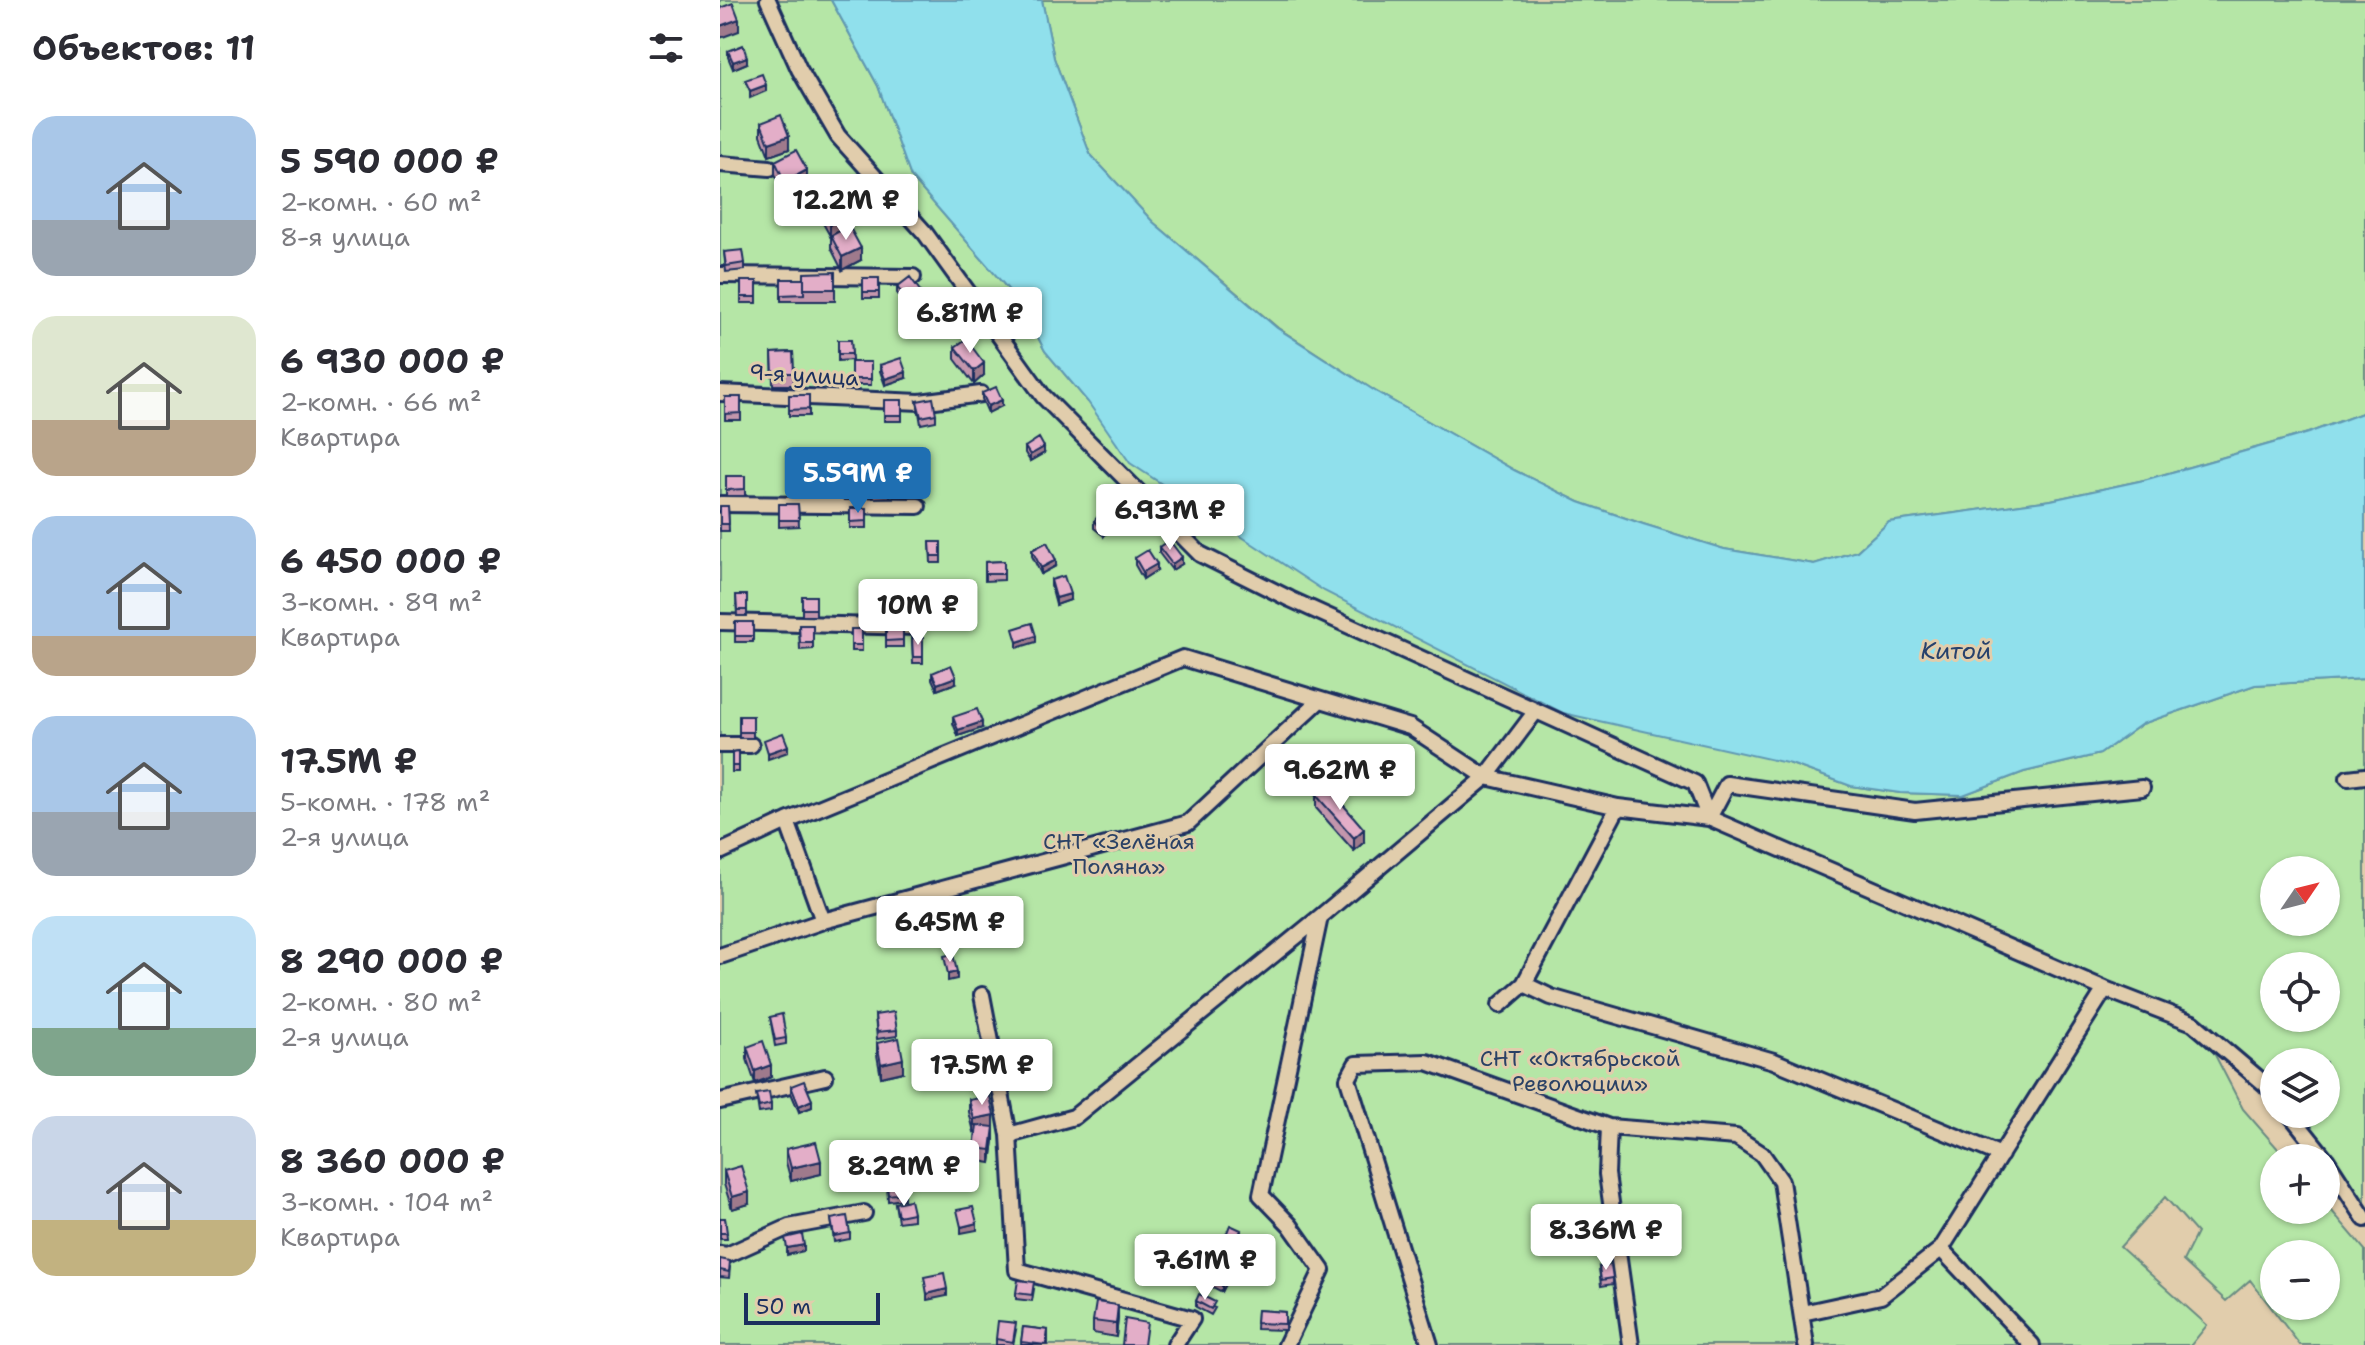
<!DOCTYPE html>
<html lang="ru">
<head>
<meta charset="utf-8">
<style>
  :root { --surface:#fff; --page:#f2f2f3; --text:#2b2b33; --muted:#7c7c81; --accent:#1f6fb2 }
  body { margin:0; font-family:"Shantell Sans",sans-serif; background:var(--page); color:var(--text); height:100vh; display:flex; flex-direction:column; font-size:30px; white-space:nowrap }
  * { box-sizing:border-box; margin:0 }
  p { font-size:26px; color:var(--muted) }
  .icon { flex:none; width:44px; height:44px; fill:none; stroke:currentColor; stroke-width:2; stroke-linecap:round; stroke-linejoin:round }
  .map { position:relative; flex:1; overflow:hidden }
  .side { display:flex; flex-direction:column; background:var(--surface); width:720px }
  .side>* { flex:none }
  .needle { width:52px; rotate:55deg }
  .tools { position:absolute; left:1540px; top:856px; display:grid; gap:16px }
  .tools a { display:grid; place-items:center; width:80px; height:80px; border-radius:50%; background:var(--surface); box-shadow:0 2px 6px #0004; font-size:40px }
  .scale { position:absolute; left:24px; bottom:20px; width:136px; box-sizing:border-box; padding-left:8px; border:4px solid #1b2f5e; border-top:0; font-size:22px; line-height:28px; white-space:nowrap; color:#1b2f5e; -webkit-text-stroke:6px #e1cdac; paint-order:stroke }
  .price { position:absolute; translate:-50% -68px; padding:0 18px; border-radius:8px; background:#fff; color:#222; font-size:26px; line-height:52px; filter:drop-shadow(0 2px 4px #0008) }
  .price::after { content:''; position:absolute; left:50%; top:48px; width:24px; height:18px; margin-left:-12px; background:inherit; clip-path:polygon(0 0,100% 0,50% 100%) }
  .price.selected { background:var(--accent); color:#fff }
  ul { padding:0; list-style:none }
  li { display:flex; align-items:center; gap:24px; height:200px; padding:0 32px }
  li span { display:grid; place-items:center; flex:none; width:224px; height:160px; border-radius:24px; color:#555 }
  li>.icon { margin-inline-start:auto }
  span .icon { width:96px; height:96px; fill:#fffc; stroke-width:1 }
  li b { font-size:34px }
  h2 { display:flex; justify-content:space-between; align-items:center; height:96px; padding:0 32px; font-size:34px }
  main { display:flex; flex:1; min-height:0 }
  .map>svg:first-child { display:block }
  .green { fill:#b5e6a6; stroke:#688a82; stroke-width:2; fill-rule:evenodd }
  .water { fill:#90e0ec; stroke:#6199b3; stroke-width:2 }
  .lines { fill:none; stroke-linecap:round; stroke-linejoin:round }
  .minor-casing { stroke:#1b2f5e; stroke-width:20 }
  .minor { stroke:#e1cdac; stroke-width:14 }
  .wall { fill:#c396ac; stroke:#1b2f5e; stroke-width:2 }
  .shaded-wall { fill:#9f7a8c; stroke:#1b2f5e; stroke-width:2 }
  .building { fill:#e3aec8; stroke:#1b2f5e; stroke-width:2 }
  .labels { text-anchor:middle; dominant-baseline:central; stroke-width:6; stroke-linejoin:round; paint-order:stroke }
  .street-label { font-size:22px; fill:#1b2f5e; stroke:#e1cdac }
  .park-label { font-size:22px; fill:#2a4165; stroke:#e1cdac }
  .water-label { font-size:24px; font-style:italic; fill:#27416c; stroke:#e1cdac }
</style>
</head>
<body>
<main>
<section class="side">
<h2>Объектов: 11<svg class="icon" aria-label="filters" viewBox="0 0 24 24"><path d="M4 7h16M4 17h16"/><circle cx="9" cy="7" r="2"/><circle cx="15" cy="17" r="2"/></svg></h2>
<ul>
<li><span style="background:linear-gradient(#a9c7e8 65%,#9aa5b1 0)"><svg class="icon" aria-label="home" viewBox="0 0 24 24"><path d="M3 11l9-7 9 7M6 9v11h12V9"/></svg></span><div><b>5 590 000 ₽</b><p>2-комн. · 60 m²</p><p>8-я улица</p></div></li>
<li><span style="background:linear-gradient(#dfe7d0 65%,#b9a48a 0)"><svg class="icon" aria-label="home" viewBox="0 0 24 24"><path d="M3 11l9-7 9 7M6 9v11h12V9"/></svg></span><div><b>6 930 000 ₽</b><p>2-комн. · 66 m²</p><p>Квартира</p></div></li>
<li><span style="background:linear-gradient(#a9c7e8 75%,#b9a48a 0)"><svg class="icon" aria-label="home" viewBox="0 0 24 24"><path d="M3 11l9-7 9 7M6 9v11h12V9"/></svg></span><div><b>6 450 000 ₽</b><p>3-комн. · 89 m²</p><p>Квартира</p></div></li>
<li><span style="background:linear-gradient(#a9c7e8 60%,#9aa5b1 0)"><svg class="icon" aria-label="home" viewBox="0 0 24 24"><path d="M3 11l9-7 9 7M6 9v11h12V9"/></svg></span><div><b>17.5M ₽</b><p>5-комн. · 178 m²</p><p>2-я улица</p></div></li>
<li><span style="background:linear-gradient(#bfe0f5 70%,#7fa58c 0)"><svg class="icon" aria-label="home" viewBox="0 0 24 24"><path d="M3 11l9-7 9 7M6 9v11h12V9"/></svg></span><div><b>8 290 000 ₽</b><p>2-комн. · 80 m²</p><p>2-я улица</p></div></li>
<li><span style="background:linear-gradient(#c9d6e8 65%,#c2b280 0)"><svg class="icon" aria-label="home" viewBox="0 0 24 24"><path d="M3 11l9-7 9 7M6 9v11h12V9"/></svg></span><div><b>8 360 000 ₽</b><p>3-комн. · 104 m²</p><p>Квартира</p></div></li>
</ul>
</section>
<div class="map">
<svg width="1645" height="1345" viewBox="0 0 1645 1345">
  <rect width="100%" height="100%" fill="#e1cdac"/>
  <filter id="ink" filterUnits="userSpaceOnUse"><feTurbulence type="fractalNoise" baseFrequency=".0125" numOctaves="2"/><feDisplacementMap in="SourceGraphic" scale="16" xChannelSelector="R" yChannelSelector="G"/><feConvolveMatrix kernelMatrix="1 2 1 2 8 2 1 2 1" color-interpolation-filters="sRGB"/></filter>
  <g filter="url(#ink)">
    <path class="green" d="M0 0H111L158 86 191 177 300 303 325 351 368 402 1071 764 1131 786 1180 793 1243 795 1304 772 1380 754 1422 724 1535 685 1645 679V1211L1564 1114H1606V1062H1554V1101L1489 1023 1482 1030 1523 1109 1566 1158H1554V1210H1606V1204L1645 1250V1345H1580L1530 1280 1506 1301 1463 1261 1477 1233 1445 1197 1400 1247 1487 1325 1471 1345H0ZM1554 870H1606V922H1554ZM1554 966H1606V1018H1554ZM1554 1254H1606V1306H1554Z
      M322 0H1645V412L1588 433 1424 480 1331 500 1169 522 1137 551 1094 564 1004 549 923 524 859 502 794 470 655 391 558 328 433 222 370 154 334 58Z"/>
    <path class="water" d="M111 0H322L334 58 370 154 433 222 557 328 655 391 794 470 859 502 923 524 1004 549 1094 564 1137 551 1169 522 1331 500 1424 480 1588 433 1645 412V679L1535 685 1422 724 1380 754 1304 772 1243 795 1180 793 1131 786 1071 764 843 713 604 591 410 463 368 402 325 351 300 303 191 177 158 86Z"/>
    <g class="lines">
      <g class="minor-casing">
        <path id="minor" d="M48 0 79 69 118 136 205 233 323 396 480 554 570 599 975 783 989 818
          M0 164 50 168
          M0 275 193 277
          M0 393 200 402 261 394
          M0 504 198 506
          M0 622 197 627
          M0 745H31
          M1628 778 1645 776
          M989 818 1007 784 1195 811 1422 788
          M67 821 103 921
          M0 852 67 821 463 658 690 727 766 777 898 807 989 818 1385 989 1473 1023 1545 1084 1554 1094
          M0 956 103 921 468 823 599 701
          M804 984 831 997 1054 1061 1281 1155
          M262 995 289 1135 297 1270 472 1319 455 1345
          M780 1005 804 984 898 807
          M0 1101 105 1077
          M1570 1114 1605 1158
          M889 1127 887 1174 911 1345
          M289 1135 354 1117 600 917 766 777 816 711
          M1606 1159 1645 1219
          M1221 1249 1312 1345
          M0 1254 7 1255 69 1227 144 1213
          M1082 1313 1161 1296 1221 1249 1385 989
          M566 1345 602 1270 570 1225 541 1195 600 917
          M710 1345 628 1079 636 1064 707 1062 889 1127 1016 1137 1042 1154 1061 1181 1086 1345"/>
      </g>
      <use href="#minor" class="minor"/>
    </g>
    <path class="wall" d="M8 51 27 63 13 69 8 57Z
      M41 123 69 149 49 156 41 135Z
      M55 161 87 183 65 195 55 174Z
      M98 202 138 221 110 236 98 214Z
      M111 236 141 260 122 270 111 248Z
      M4 252 25 263V270L6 272Z
      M115 272V301H61V279H84Z
      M143 278H159V298H143Z
      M21 281H37V303H21Z
      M177 287 201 298 189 308 177 293Z
      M118 340H131L132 360 118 361Z
      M235 347 264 375 254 384 235 359Z
      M73 352 74 385H53L52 353Z
      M131 362H151V385H131Z
      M160 365 186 378 165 385 160 371Z
      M262 393 282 406 268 413 262 399Z
      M69 395H89V416H69Z
      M5 397H21V420H5Z
      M164 400H182V421H164Z
      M197 401 216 414V421L201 424Z
      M305 447 324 453 310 461 305 453Z
      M6 476H25V496H6Z
      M153 477H170V497L153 498Z
      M123 479H134L135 500H123Z
      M59 504H78L79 526 59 527Z
      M0 506H8L9 531H0Z
      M130 508H147V528H130Z
      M374 521H396L384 536 374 528Z
      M210 542H221V563H211Z
      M439 547 462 564 452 570 439 553Z
      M312 550 336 566 321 574 312 556Z
      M415 558 437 570 423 579 415 565Z
      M284 561V580L265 581V562Z
      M331 580 350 600 336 605 331 586Z
      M178 591H200V621H178Z
      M16 595H27V616H17Z
      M82 596H96V616H82Z
      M152 598H167L168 617H152Z
      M15 622H33V642H15Z
      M79 625H93V649L80 650Z
      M131 629H142V651H131Z
      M166 629H183V647H166Z
      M192 638H203V663H193Z
      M212 673 236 683 217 690 212 679Z
      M19 716H33V738H19Z
      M233 717 262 728 238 736 233 723Z
      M19 751V772H12V752Z
      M596 795 644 842 634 851 596 808Z
      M155 1015 177 1030V1036L157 1039Z
      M50 1017 66 1038V1044L55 1046Z
      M157 1043 183 1072 161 1077 157 1055Z
      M27 1047 51 1077 35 1083 27 1059Z
      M71 1086 92 1107 79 1112 71 1093Z
      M36 1094 51 1104V1111L39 1113Z
      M249 1100 274 1127V1140L271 1163 254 1160V1148L256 1131 254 1132 249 1112Z
      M66 1149 101 1174 71 1181 66 1162Z
      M4 1171 29 1204 12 1209 4 1184Z
      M167 1183 184 1193V1199L168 1201Z
      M175 1203 193 1213V1220L178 1222Z
      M0 1218H5L7 1239H0Z
      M111 1219 130 1233V1239L114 1242Z
      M521 1236 512 1258 501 1253V1247Z
      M0 1259 10 1267 9 1278 0 1277Z
      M879 1267 893 1278V1284L881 1286Z
      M485 1277 509 1278 502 1292 485 1283Z
      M314 1289 312 1301 296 1299V1293Z
      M476 1301 495 1308 491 1315 476 1307Z
      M537 1310 565 1312V1330L536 1329Z
      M398 1318 396 1337 373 1333V1321Z
      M303 1327 328 1330V1345H301Z
      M296 1330 293 1345H276V1339Z"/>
    <path class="shaded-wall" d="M19 19V31L0 38V26Z
      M27 57V63L13 69V62Z
      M46 85V91L30 98V91Z
      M69 136V149L49 156V143Z
      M87 170V183L65 195V182Z
      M138 209V221L110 236V224Z
      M141 248V260L122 270V257Z
      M201 292V298L189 308V302Z
      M264 363V375L254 384V371Z
      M186 372V378L165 385V379Z
      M282 400V406L268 413V406Z
      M324 447V453L310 461V455Z
      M396 515V521L384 536V529Z
      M462 557V564L452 570V564Z
      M336 560V566L321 574V568Z
      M437 564V570L423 579V572Z
      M350 594V600L336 605V598Z
      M316 636V642L297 648V642Z
      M236 677V683L217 690V684Z
      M262 722V728L238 736V730Z
      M68 746V752L48 759V753Z
      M644 829V842L634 851V838Z
      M237 972V979L228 981V974Z
      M183 1059V1072L161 1077V1064Z
      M51 1065V1077L35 1083V1071Z
      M92 1100V1107L79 1112V1106Z
      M274 1115V1127L254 1132V1119Z
      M274 1127V1140L271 1163V1150Z
      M101 1161V1174L71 1181V1168Z
      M212 1174V1180L196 1183V1177Z
      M29 1192V1204L12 1209V1197Z
      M257 1223V1230L241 1233V1227Z
      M521 1230V1236L512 1258V1252Z
      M84 1245V1251L67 1255V1248Z
      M509 1271V1278L502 1292V1285Z
      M227 1289V1296L207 1300V1294Z
      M398 1305V1318L396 1337V1324Z"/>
    <path class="building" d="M13 3 19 19 0 26V8Z
      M23 45 27 57 13 62 8 51Z
      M42 74 46 85 30 91 25 80Z
      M61 115 69 136 49 143 41 123Z
      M76 150 87 170 65 182 55 161Z
      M126 187 138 209 110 224 98 202Z
      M129 226 141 248 122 257 111 236Z
      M23 250 25 263 6 266 4 252Z
      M115 272V289H84V273Z
      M190 277 201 292 189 302 177 287Z
      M143 278H159V292H143Z
      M61 279H84V294L61 295Z
      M21 281H37V297H21Z
      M246 339 264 363 254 371 235 347Z
      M118 340H131L132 354H118Z
      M73 352 74 373H53L52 353Z
      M181 358 186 372 165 379 160 365Z
      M131 362H151V379H131Z
      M276 387 282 400 268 406 262 393Z
      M69 395H89V409L69 410Z
      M5 397H21V413L5 414Z
      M213 398 216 414 201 417 197 401Z
      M164 400H182V415H164Z
      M319 438 324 447 310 455 305 447Z
      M6 476H25V489L6 490Z
      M153 477H170V491H153Z
      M123 479H134L135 494H123Z
      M59 504H78L79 520H59Z
      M0 506H8L9 524H0Z
      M386 507 396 515 384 529 374 521Z
      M130 508H147V521L130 522Z
      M449 540 462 557 452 564 439 547Z
      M210 542H221V556H211Z
      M327 542 336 560 321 568 312 550Z
      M428 550 437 564 423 572 415 558Z
      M284 561V574H265V562Z
      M344 576 350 594 336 598 331 580Z
      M178 591H200V609H178Z
      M16 595H27V610H17Z
      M82 596H96V609H82Z
      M152 598H167L168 610H152Z
      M15 622H33V636H15Z
      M312 623 316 636 297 642 293 629Z
      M79 625H93V643H80Z
      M131 629H142V645H131Z
      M166 629H183V640L166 641Z
      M192 638H203V657H193Z
      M231 665 236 677 217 684 212 673Z
      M257 709 262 722 238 730 233 717Z
      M19 716H33V732H19Z
      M63 733 68 746 48 753 44 740Z
      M19 751V766H12V752Z
      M607 786 644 829 634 838 596 795Z
      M233 954 237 972 228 974 224 956Z
      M174 1012 177 1030 157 1032 155 1015Z
      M62 1014 66 1038 55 1040 50 1017Z
      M179 1038 183 1059 161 1064 157 1043Z
      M43 1041 51 1065 35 1071 27 1047Z
      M84 1081 92 1100 79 1106 71 1086Z
      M49 1092 51 1104 39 1107 36 1094Z
      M270 1096 274 1115 254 1119 249 1100Z
      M257 1125 274 1127 271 1150 254 1148Z
      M96 1142 101 1161 71 1168 66 1149Z
      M208 1154 212 1174 196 1177 192 1157Z
      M21 1166 29 1192 12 1197 4 1171Z
      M183 1181 184 1193 168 1195 167 1183Z
      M190 1200 193 1213 178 1216 175 1203Z
      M253 1207 257 1223 241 1227 237 1210Z
      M127 1216 130 1233 114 1236 111 1219Z
      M0 1218H5L7 1233H0Z
      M510 1225 521 1230 512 1252 501 1247Z
      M82 1234 84 1245 67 1248 65 1238Z
      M0 1259 10 1261 9 1272 0 1270Z
      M492 1263 509 1271 502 1285 485 1277Z
      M891 1265 893 1278 881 1280 879 1267Z
      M224 1273 227 1289 207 1294 204 1277Z
      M298 1280 314 1282 312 1295 296 1293Z
      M479 1294 495 1302 491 1309 476 1301Z
      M376 1302 398 1305 396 1324 373 1321Z
      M537 1310 565 1312V1324L536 1323Z
      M405 1319 427 1323 424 1345H402Z
      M278 1321 296 1323 293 1342 276 1339Z
      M303 1327 328 1330 326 1345 301 1342Z"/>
  </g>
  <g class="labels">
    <g class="street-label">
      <text transform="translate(84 375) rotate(3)">9-я улица</text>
    </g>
    <g class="park-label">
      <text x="399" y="841">СНТ «Зелёная<tspan x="399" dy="25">Поляна»</tspan></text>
      <text x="860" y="1058">СНТ «Октябрьской<tspan x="860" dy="25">Революции»</tspan></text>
    </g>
    <g class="water-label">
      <text x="1236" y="651">Китой</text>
    </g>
  </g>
</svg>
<div class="tools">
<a><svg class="needle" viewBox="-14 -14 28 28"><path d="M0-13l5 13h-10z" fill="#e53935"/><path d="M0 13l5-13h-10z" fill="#7c7c81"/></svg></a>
<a><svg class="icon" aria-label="locate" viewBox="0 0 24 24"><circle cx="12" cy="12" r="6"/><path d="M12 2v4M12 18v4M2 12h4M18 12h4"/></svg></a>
<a><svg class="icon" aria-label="layers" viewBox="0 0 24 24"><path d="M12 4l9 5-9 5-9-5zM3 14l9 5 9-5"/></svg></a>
<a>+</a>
<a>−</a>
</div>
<div class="scale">50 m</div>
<b class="price" style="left:126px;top:242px">12.2M ₽</b>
<b class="price" style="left:250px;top:355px">6.81M ₽</b>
<b class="price selected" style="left:138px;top:515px">5.59M ₽</b>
<b class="price" style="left:450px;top:552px">6.93M ₽</b>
<b class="price" style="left:198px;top:647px">10M ₽</b>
<b class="price" style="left:620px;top:812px">9.62M ₽</b>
<b class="price" style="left:230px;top:964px">6.45M ₽</b>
<b class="price" style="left:262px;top:1107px">17.5M ₽</b>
<b class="price" style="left:184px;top:1208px">8.29M ₽</b>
<b class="price" style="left:886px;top:1272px">8.36M ₽</b>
<b class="price" style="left:485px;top:1302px">7.61M ₽</b>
</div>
</main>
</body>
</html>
